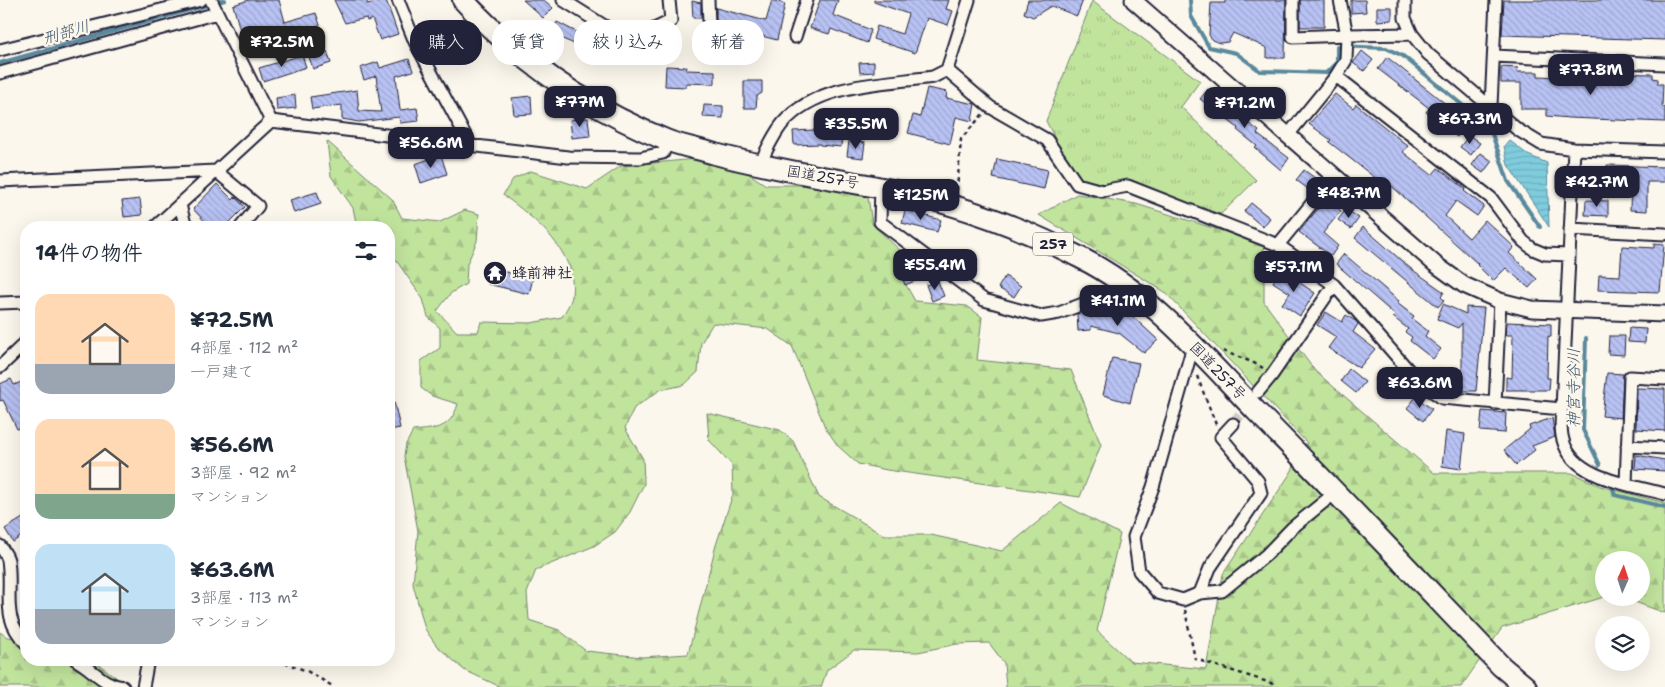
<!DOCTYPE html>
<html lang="ja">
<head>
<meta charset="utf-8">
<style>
  :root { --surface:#fff; --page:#f6f6f7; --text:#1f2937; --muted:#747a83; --accent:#22223b }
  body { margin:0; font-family:"Shantell Sans","Klee One",sans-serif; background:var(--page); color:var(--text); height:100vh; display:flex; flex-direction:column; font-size:19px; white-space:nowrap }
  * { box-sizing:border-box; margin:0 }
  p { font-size:16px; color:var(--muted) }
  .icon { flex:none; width:28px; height:28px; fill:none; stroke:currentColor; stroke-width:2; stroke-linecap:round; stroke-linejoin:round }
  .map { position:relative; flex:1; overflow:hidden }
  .drawer { position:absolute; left:20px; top:221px; width:375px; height:445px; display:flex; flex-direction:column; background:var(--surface); border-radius:20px; box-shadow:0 5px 20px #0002 }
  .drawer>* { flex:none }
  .hud { position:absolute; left:410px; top:20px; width:475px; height:45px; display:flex; gap:10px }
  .needle { width:32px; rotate:3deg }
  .tools { position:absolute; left:1595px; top:551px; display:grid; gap:10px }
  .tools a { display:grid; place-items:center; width:55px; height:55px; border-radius:50%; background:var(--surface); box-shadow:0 5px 20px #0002; font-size:25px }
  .price { position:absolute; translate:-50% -42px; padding:0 11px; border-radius:10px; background:var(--accent); color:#fff; font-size:16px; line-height:32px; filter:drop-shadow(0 1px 2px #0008) }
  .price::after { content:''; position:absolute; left:50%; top:30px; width:15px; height:11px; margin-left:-8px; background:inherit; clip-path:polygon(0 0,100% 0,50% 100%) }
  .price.current { background:#222; color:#fff }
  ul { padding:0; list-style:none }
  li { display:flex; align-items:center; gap:15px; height:125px; padding:0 15px }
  li span { display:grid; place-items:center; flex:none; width:140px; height:100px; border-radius:15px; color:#555 }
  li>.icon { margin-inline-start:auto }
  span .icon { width:60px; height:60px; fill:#fffc; stroke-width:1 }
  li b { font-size:21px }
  h2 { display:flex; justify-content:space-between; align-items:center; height:60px; padding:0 15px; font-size:21px }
  .chip { padding:0 18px; border-radius:20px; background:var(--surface); box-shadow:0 5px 20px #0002; font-size:18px; line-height:45px }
  .chip.current { background:var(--accent); color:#fff }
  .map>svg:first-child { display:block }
  .grass { fill:url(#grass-tufts); stroke:#72836c }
  .forest { fill:url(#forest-firs); stroke:#72836c }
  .water { fill:url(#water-rules); stroke:#5a889c }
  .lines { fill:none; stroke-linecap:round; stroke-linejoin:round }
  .stream { stroke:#5a889c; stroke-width:4 }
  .building { fill:url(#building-back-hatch); stroke:#22223b }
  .minor-tunnel { stroke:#d0ccc9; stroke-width:11; stroke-dasharray:11 5.5; stroke-linecap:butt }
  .minor-casing { stroke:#22223b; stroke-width:15 }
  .tertiary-casing { stroke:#22223b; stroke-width:19 }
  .trunk-casing { stroke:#22223b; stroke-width:24 }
  .path { stroke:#22223b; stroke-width:2.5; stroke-dasharray:4 4; stroke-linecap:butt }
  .minor { stroke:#fbf7ec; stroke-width:11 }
  .tertiary { stroke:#fbf7ec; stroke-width:15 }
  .trunk { stroke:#fbf7ec; stroke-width:20 }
  .labels { text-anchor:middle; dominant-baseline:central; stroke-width:5; stroke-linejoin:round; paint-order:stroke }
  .shield { fill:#fbf7ec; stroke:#636270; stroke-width:1 }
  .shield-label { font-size:14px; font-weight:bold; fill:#22223b }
  .street-label { font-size:15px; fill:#22223b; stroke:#fbf7ec }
  .poi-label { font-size:15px; font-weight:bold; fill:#22223b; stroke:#fbf7ec; text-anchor:start }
  .water-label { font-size:16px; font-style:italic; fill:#3e556c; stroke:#fbf7ec }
</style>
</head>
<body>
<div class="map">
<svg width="1665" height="687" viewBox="0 0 1665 687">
  <defs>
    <pattern id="grass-tufts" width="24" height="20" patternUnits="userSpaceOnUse" patternTransform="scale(1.25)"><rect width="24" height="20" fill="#c1e49d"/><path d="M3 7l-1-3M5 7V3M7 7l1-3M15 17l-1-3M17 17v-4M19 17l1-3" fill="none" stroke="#a6c388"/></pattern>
    <pattern id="forest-firs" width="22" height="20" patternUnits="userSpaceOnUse" patternTransform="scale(1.25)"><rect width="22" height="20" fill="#c1e49d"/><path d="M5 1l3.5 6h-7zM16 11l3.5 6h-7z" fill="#a6c388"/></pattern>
    <pattern id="water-rules" width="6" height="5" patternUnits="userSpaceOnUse" patternTransform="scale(1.25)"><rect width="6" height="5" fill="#7fccdd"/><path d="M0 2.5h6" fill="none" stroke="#6dafbf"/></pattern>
    <pattern id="building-back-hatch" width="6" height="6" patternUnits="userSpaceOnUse" patternTransform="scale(1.25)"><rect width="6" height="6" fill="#b8c2f3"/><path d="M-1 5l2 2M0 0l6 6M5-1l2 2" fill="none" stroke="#9ea6d1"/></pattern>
  </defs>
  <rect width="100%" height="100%" fill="#fbf7ec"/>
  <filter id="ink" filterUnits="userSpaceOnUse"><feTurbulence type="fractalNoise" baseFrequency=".02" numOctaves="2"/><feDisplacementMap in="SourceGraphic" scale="10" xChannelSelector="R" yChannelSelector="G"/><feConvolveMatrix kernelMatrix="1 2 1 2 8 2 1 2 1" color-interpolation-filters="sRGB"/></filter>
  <g filter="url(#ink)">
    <path class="grass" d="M1092 1 1200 81 1181 107 1256 180 1221 214 1080 178 1067 162 1046 121Z"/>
    <path class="forest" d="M327 141 392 199 402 218 440 222 465 210 479 214 477 241 467 264 466 284 451 293 437 311 457 332H478L481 322 531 323 562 317C565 311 571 303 572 296 578 251 534 218 503 195L513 179 531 171 587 189 621 166 696 159 737 166 766 185H808L868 197 872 224 905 255 897 269 915 301 967 306 982 317 977 360 1071 370 1101 445 1080 497 887 470 858 464 838 446 825 427 792 346 768 329 713 323 701 343 698 372 684 385 660 390 634 408 625 428 643 459 644 484 630 512 615 532 594 546 536 570 527 593 529 620 559 630 586 651 642 657 688 654 716 545 733 494 732 465 709 440 707 413 780 430 793 441 819 497 884 535H931L1002 551 1061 503 1120 534 1097 631 1131 662 1206 669 1223 574 1290 474 1307 443 1165 292 1039 215 1077 194 1136 204 1264 244V302L1315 371 1434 473H1572L1600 486 1665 503V613L1624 598H1641V560H1604V597L1502 628 1461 687H1006L1004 663 989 643 957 644 918 652 854 650 827 670 821 687H501L464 670 436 645 425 629 413 584 418 531 404 456 406 444 413 431C437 428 450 430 458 404L432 396 421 388V361L440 348V328L428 317 423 299 389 250V228L357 227 353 208 331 176Z
      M0 632 7 637 26 639V660H93L129 687H0Z"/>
    <path class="water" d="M1509 140 1528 155 1547 163 1549 227 1508 165 1504 146Z"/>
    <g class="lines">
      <path class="stream" d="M1190 0 1191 16 1209 47 1236 53 1260 71 1326 73 1337 62V46L1386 48 1403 56 1490 128 1508 181 1540 227
        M0 63 225 0
        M1586 338 1583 430 1600 465
        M1613 489 1615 495 1665 507"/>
    </g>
    <path class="building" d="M249 0H279L285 22 316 13 320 25 292 34V37L245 48 233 5Z
      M334 0H367V4L386 0 398 34 380 40 372 19 367 21 366 18 345 23Z
      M523 0H544L553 8 543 18Z
      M772 0 785 4 777 40 716 24V8L766 21Z
      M820 0H838L833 15 871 30 867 43 831 29 829 34 810 28Z
      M874 0H949L946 9 953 11 948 25 927 18 915 53 873 39 877 26 902 34 908 14 874 2Z
      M1028 0H1083L1077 16 1051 6 1033 17 1024 13Z
      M1225 0H1286L1285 58H1267V48L1233 33 1228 42 1220 43 1212 40 1209 35 1211 3H1225Z
      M1300 0H1324V27H1300Z
      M1351 0H1365L1366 12 1351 13Z
      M1504 0H1665V40L1502 35Z
      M692 1 701 3V18H693Z
      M1377 7H1392V20L1377 21Z
      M557 22 584 36 586 33 600 40 593 52 551 34Z
      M327 51 331 63 313 69 309 57Z
      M1362 51 1373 60 1364 71 1353 63Z
      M302 55 306 67 263 81 259 68Z
      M1387 57 1452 109 1449 113 1466 126 1457 137 1426 112 1429 108 1378 69Z
      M409 59 413 71 396 76 400 110 417 108 419 121 400 123 399 117 359 122 342 119V105L312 109 310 97 357 90 359 111 381 112 376 76 364 80 360 68 378 62 380 68Z
      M874 62V72L860 73 859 63Z
      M666 66 687 67 686 70 715 71V84L686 83V87L665 86Z
      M1501 67 1518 68 1517 72H1538V76L1585 78 1607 79 1608 73 1653 74V78L1658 79V84H1663L1662 107H1665V122L1569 118 1547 116V109H1521V83H1501Z
      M744 81H762V93L757 96 756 108H744Z
      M927 88 947 92 946 98 975 104 972 121 956 117 950 144 908 133 913 115 920 117Z
      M1208 89 1241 114 1239 116 1259 131 1257 134 1289 158 1281 170 1255 148 1257 146 1237 130 1238 128 1200 99Z
      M1335 94 1353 108 1356 104 1408 146 1403 152 1432 175 1438 168 1466 189 1464 191 1484 206 1477 216 1456 201 1445 216 1469 238 1485 220 1514 247 1509 253 1537 279 1529 288 1506 268 1493 281 1477 265 1478 264 1385 180 1383 184 1329 142 1331 140 1309 124Z
      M295 95 296 108 277 110 276 98Z
      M531 96 532 114 514 115 512 98Z
      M704 105 723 106V118L703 117Z
      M588 118 590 136 572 138 570 120Z
      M814 130 842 133 841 147 820 145V144L794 145 793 131Z
      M1469 135 1480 143 1471 155 1460 147Z
      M849 141 865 143 863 158 847 156Z
      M1481 153 1492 161 1483 173 1472 165Z
      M441 155 447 174 421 183 415 164Z
      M997 159 1048 170 1044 189 993 178Z
      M1607 165 1665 167V182H1647V211L1630 210 1631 181 1607 180Z
      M1304 170 1319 181 1311 191 1296 180Z
      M217 184 233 200 235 197 245 207 224 228H211L193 209Z
      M317 192 321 204 294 213 290 200Z
      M140 199 142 215 124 217 122 201Z
      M1326 199 1341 211 1323 233 1338 246 1331 256 1299 232Z
      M1586 200 1608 201V216L1585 215Z
      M1251 203 1270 218 1263 227 1244 211Z
      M1346 209 1359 218 1351 229 1338 220Z
      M905 210 941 220 937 232 902 223Z
      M1363 227 1410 268 1444 292 1441 297 1444 300 1438 307 1355 238Z
      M1654 244 1664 245 1660 292 1598 290 1599 275 1620 276 1622 246 1654 248Z
      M1344 254 1399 301 1397 303 1414 316 1412 319 1428 331 1425 336 1441 349 1433 359 1410 341 1412 337 1405 332 1408 329 1393 317 1395 315 1336 264Z
      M919 261 925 277 905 285 899 269Z
      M492 269 533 278 529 294 488 284Z
      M1281 270 1315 293 1300 316 1282 304 1290 293 1273 282Z
      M1005 276 1021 286 1014 297 998 288Z
      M938 281 944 296 932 301 926 285Z
      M1443 304 1466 314V307L1484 308 1476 391H1458V383L1431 381V369L1462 370V323L1458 328 1437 319Z
      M1085 311 1130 314 1158 340 1144 353 1119 333 1091 326V330L1078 331 1077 314Z
      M1326 312 1342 322 1346 315 1357 322 1358 324 1353 332 1375 349 1359 368 1328 348 1336 337 1317 325Z
      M1507 322 1551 324V337L1548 336 1547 378H1550L1549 390H1506V377L1512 378 1513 335H1506Z
      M1629 328 1646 329 1645 343 1628 342Z
      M1609 336H1625L1624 355 1608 354Z
      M1112 358 1139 363 1130 403 1103 395Z
      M1349 369 1365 382 1356 393 1341 381Z
      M1383 371 1398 383 1391 393 1375 380Z
      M1607 373 1623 374 1621 418 1602 416Z
      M11 379 14 385 26 380V425L17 429 3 400 0 401V384Z
      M1637 388 1665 389V431L1636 429Z
      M389 397H393L400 428 389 430Z
      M1416 397 1432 409 1423 421 1407 408Z
      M1482 411 1506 413 1505 433 1480 431Z
      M1552 418 1555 437 1532 446 1535 450 1516 465 1504 450 1530 429 1529 426Z
      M1446 431 1465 434 1461 469 1442 466Z
      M1636 455 1665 460V471L1635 469Z
      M26 516V533L13 542 5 529Z"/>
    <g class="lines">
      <path class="minor-tunnel" d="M1233 424 1252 399"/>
      <g class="minor-casing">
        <path id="minor" d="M211 0 271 121
          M398 0 415 42 471 146
          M563 0 614 32H648L671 21 669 0
          M708 0 709 24
          M1340 0 1347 35 1412 34
          M1405 0V18L1412 34 1428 54 1518 130 1541 144 1574 149 1665 152
          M795 37 807 0
          M0 50 201 0
          M1494 56 1665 64
          M947 70 990 107 1047 140 1077 184 1102 191 1128 186 1278 245 1334 285 1418 381 1442 398 1562 409
          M0 73 217 13
          M1336 76 1491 198 1523 241 1533 249 1545 254 1568 255
          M1491 106 1496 0
          M1288 135 1336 76 1346 60 1347 35 1293 37V0
          M1574 149 1562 409C1561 419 1560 430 1563 440 1573 479 1632 485 1665 494
          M759 166C766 151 773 135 783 123 819 82 884 84 933 77L947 70 969 0
          M0 181 216 171 258 206 240 228
          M881 188 880 222 984 300 1023 311 1041 316 1059 313 1128 287
          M180 205 186 228
          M154 228 271 121 568 157 640 158 663 153 668 141
          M1570 229 1665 234
          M1278 245 1335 175
          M0 303 26 302
          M1193 346 1153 487 1134 537 1139 571 1158 593 1183 600 1200 593 1222 591 1266 555 1292 528 1336 492
          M0 367 26 342
          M1258 392 1272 375 1334 285
          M1495 404 1500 301
          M1627 446 1665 448
          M1626 484 1630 377 1665 379
          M0 546C3 550 7 556 8 560 13 594 0 617 26 643
          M1200 593 1210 568 1261 493 1258 481 1221 437 1233 424
          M76 660C94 670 102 684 123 687
          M143 687 148 660"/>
      </g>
      <g class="tertiary-casing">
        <path id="tertiary" d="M1133 0 1435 264 1464 285 1500 301 1532 309 1665 314"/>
      </g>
      <g class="trunk-casing">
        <path id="trunk" d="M463 0C520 62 588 108 666 140 681 146 699 149 715 154 768 168 823 177 877 187 950 201 1016 224 1081 258 1151 293 1204 357 1258 413 1340 496 1420 581 1501 666L1526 687"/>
      </g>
      <path class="path" d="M957 190 961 139 983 114
        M1223 351C1237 357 1250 360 1263 368
        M1197 376 1217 427
        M1185 610 1195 659 1271 683 1276 687
        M277 660 307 671 334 687"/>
      <use href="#minor" class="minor"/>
      <use href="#tertiary" class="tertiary"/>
      <use href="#trunk" class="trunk"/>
    </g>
  </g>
  <defs>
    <g id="temple-disc" transform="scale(1.25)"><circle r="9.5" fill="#22223b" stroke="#fbf7ec"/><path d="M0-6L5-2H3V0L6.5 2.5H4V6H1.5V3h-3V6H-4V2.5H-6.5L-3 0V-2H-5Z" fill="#fff"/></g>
  </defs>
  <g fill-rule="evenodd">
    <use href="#temple-disc" x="495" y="273"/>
  </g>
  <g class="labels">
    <rect class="shield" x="1033" y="232.5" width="40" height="23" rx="4"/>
    <g class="shield-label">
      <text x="1053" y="244">257</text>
    </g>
    <g class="street-label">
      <text transform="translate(823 177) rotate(10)">国道257号</text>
      <text transform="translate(1218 371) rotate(46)">国道257号</text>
    </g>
    <g class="poi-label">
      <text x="512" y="273">蜂前神社</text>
    </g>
    <g class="water-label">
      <text transform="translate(66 32) rotate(-16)">刑部川</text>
      <text transform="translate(1573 388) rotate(-90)">神宮寺谷川</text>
    </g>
  </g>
</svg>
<div class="tools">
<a><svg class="needle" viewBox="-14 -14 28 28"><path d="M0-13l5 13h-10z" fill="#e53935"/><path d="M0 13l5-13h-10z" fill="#747a83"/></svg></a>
<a><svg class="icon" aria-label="layers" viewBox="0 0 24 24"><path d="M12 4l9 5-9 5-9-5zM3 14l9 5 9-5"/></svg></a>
</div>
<b class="price current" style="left:282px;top:68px">¥72.5M</b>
<b class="price" style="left:1591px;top:96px">¥77.8M</b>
<b class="price" style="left:580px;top:128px">¥77M</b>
<b class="price" style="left:1245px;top:129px">¥71.2M</b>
<b class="price" style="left:1470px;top:145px">¥67.3M</b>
<b class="price" style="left:856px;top:150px">¥35.5M</b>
<b class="price" style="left:431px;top:169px">¥56.6M</b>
<b class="price" style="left:1597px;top:208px">¥42.7M</b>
<b class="price" style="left:1349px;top:219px">¥48.7M</b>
<b class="price" style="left:921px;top:221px">¥125M</b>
<b class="price" style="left:935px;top:291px">¥55.4M</b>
<b class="price" style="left:1294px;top:293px">¥57.1M</b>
<b class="price" style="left:1118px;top:327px">¥41.1M</b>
<b class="price" style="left:1420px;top:409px">¥63.6M</b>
<div class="hud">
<a class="chip current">購入</a>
<a class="chip">賃貸</a>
<a class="chip">絞り込み</a>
<a class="chip">新着</a>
</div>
<section class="drawer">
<h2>14件の物件<svg class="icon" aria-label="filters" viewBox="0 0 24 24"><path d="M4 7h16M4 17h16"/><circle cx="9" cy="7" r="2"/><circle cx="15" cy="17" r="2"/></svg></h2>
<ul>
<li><span style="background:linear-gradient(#ffd9b3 70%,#9aa5b1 0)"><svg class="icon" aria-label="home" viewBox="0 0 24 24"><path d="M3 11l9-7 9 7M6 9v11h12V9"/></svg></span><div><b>¥72.5M</b><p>4部屋 · 112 m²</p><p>一戸建て</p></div></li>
<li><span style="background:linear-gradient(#ffd9b3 75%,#7fa58c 0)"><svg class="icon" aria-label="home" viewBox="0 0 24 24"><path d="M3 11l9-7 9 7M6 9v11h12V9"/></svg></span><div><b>¥56.6M</b><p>3部屋 · 92 m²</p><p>マンション</p></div></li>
<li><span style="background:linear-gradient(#bfe0f5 65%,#9aa5b1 0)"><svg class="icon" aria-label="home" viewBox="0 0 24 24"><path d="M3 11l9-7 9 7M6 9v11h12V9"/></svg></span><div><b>¥63.6M</b><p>3部屋 · 113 m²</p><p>マンション</p></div></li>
</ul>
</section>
</div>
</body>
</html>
